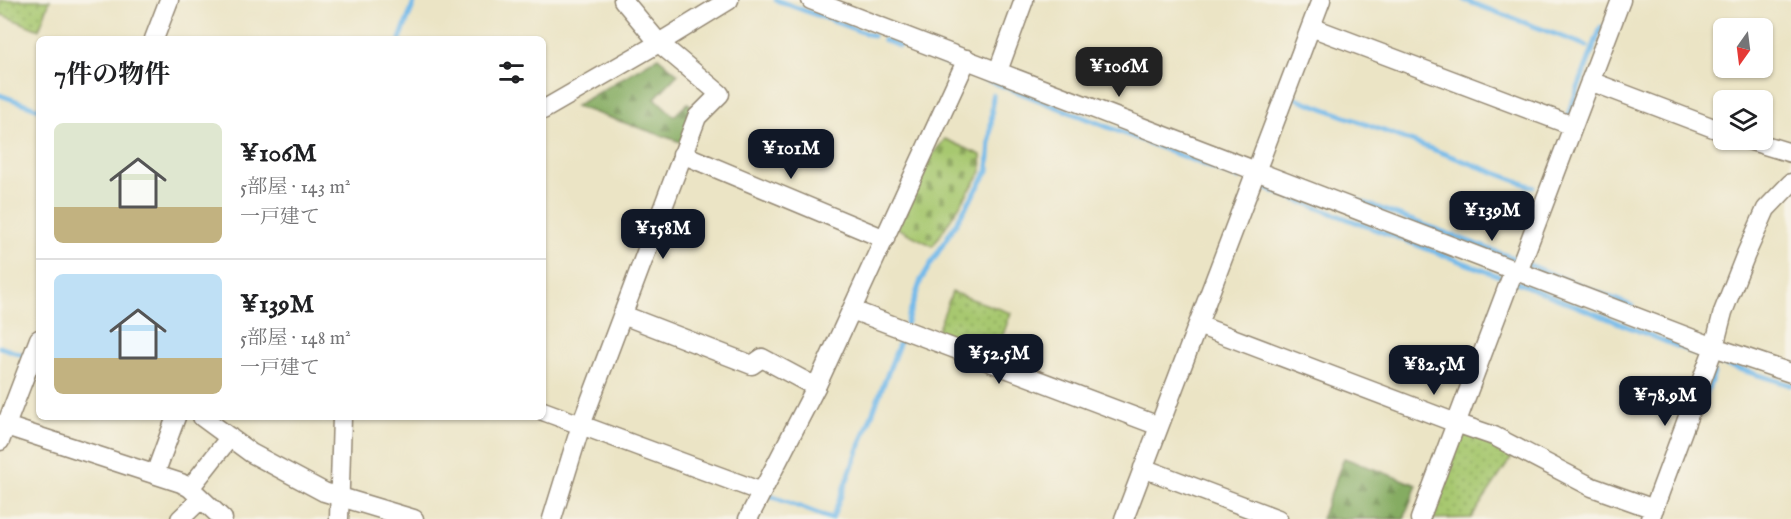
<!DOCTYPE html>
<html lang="ja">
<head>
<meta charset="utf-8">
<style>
  :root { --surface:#fff; --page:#f2f2f2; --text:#202124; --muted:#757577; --line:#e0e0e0; --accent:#111827 }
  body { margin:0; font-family:"IM FELL English","Noto Serif JP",serif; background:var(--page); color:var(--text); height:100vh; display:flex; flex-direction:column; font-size:22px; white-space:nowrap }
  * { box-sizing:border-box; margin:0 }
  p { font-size:20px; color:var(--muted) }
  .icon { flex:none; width:33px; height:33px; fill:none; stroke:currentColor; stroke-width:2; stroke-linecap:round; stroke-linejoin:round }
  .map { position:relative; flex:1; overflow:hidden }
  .details { position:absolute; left:36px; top:36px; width:510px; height:384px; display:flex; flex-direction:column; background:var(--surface); border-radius:9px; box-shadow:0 2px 4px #0004 }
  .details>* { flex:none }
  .needle { width:39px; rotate:194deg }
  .buttons { position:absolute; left:1713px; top:18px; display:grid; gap:12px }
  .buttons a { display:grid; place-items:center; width:60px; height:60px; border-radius:9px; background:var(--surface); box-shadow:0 2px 4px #0004; font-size:30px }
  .price { position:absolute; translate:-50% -51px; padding:0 14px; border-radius:12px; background:var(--accent); color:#fff; font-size:20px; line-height:39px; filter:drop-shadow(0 2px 3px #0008) }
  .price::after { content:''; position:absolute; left:50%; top:36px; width:18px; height:14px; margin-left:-9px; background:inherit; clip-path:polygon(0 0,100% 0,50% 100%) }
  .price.on { background:#222; color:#fff }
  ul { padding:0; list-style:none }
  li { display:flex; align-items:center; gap:18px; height:150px; padding:0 18px }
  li+li { border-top:2px solid var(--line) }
  li span { display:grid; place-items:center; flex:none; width:168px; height:120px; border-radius:9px; color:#555 }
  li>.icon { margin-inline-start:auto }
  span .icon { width:72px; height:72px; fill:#fffc; stroke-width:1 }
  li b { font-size:26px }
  h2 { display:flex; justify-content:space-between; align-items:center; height:72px; padding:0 18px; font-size:26px }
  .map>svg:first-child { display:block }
  .green { fill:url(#green-dots); stroke:#717947; stroke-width:1.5 }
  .forest { fill:url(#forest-firs); stroke:#606b40; stroke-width:1.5 }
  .cemetery { fill:url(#cemetery-stones); stroke:#717947; stroke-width:1.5 }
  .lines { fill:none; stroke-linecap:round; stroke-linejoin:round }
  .stream { stroke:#73baea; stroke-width:5 }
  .minor-casing { stroke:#938772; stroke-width:21 }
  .minor { stroke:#fff; stroke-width:18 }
</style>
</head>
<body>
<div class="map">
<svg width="1791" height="519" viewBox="0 0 1791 519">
  <defs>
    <pattern id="green-dots" width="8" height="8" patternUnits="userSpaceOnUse" patternTransform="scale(1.5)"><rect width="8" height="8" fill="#a7c870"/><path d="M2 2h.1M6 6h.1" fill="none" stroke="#89a35b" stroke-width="1.8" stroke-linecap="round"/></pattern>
    <pattern id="forest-firs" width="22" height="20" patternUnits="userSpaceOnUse" patternTransform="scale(1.5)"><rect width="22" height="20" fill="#85ac62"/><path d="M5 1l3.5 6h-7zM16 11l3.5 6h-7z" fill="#6e8c50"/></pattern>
    <pattern id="cemetery-stones" width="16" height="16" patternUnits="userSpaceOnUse" patternTransform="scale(1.5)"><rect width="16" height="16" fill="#a7c870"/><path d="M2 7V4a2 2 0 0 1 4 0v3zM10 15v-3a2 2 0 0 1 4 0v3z" fill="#89a35b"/></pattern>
  </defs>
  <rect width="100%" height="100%" fill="#f7f3e8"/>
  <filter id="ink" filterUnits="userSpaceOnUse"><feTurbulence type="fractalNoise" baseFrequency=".0167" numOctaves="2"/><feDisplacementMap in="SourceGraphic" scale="12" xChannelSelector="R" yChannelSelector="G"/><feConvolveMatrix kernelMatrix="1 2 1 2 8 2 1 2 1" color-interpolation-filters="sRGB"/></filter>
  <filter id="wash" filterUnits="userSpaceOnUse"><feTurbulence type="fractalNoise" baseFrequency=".008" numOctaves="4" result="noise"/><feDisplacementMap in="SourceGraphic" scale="24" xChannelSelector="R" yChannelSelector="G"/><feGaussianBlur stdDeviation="1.35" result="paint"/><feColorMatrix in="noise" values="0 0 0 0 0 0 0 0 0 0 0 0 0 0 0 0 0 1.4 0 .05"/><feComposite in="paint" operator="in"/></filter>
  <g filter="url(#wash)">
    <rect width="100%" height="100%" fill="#ebe4c5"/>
    <path class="green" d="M0 0H50L39 30 0 14Z
      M952 292 1011 313 994 359 935 337Z
      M1460 429 1516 451 1471 518 1426 519Z"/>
    <path class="forest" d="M658 57 678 74 655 98 674 116 688 103 695 109 681 142 575 106Z
      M1344 458 1417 485 1404 519H1321Z"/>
    <path class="cemetery" d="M945 139 981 155 982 171 933 246 897 228 932 155Z"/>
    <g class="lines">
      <path class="stream" d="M776 0 873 36
        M1464 0 1587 46
        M400 39 415 0
        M884 40 899 46
        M914 51 953 66
        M972 74 1238 178
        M0 95 39 109
        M1296 98 1533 187
        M1568 115 1601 27
        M1265 188 1499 276
        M1349 197 1516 259
        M1527 264 1632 306
        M1516 282 1704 357
        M906 324 921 280 988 171 993 95
        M0 347 23 355
        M1716 362 1791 385
        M1703 402 1714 373
        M768 495 832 519
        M832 519 902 336"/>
    </g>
  </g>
  <g filter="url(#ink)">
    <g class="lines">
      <g class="minor-casing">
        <path id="minor" d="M811 0 1714 347 1791 373
          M1311 27 1573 126
          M154 39 169 0
          M998 71 1024 0
          M1590 81 1724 132
          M543 110 659 43 729 0
          M1748 140 1791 153
          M682 154 885 239
          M1518 272 1621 0
          M852 310 1159 426
          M623 315 752 365 762 358 816 387
          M1198 325 1456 423 1494 436 1592 487 1654 509
          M543 411 762 492
          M202 417 251 453 324 492 414 519
          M0 424 181 483 190 488 223 519
          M0 441 39 339
          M1143 468 1278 519
          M155 474 176 417
          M190 488 230 437
          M180 519 201 499
          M339 519 342 417
          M552 519 581 425 697 117 720 94 659 43 623 0
          M748 519 816 387 967 59
          M1124 519 1321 0
          M1420 519 1514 270
          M1650 519 1714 347 1723 312 1746 254 1766 209 1791 183"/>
      </g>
      <use href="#minor" class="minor"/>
    </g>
  </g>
</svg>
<div class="buttons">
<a><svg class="needle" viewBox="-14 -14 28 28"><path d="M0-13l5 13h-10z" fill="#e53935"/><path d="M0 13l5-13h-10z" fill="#757577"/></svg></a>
<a><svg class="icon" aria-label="layers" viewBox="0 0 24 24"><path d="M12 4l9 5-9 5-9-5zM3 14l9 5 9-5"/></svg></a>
</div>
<b class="price on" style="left:1119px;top:98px">¥106M</b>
<b class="price" style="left:791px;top:180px">¥101M</b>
<b class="price" style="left:1492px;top:242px">¥139M</b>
<b class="price" style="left:663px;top:260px">¥158M</b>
<b class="price" style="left:999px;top:385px">¥52.5M</b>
<b class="price" style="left:1434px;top:396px">¥82.5M</b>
<b class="price" style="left:1665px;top:427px">¥78.9M</b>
<section class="details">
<h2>7件の物件<svg class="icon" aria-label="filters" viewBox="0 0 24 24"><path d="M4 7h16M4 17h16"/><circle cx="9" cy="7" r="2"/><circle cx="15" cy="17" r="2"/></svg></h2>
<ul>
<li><span style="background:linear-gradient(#dfe7d0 70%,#c2b280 0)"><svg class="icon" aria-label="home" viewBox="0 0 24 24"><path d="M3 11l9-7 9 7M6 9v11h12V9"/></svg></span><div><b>¥106M</b><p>5部屋 · 143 m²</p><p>一戸建て</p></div></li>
<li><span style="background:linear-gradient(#bfe0f5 70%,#c2b280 0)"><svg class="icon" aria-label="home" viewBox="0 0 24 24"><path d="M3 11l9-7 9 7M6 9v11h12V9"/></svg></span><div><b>¥139M</b><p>5部屋 · 148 m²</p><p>一戸建て</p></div></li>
</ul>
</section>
</div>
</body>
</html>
